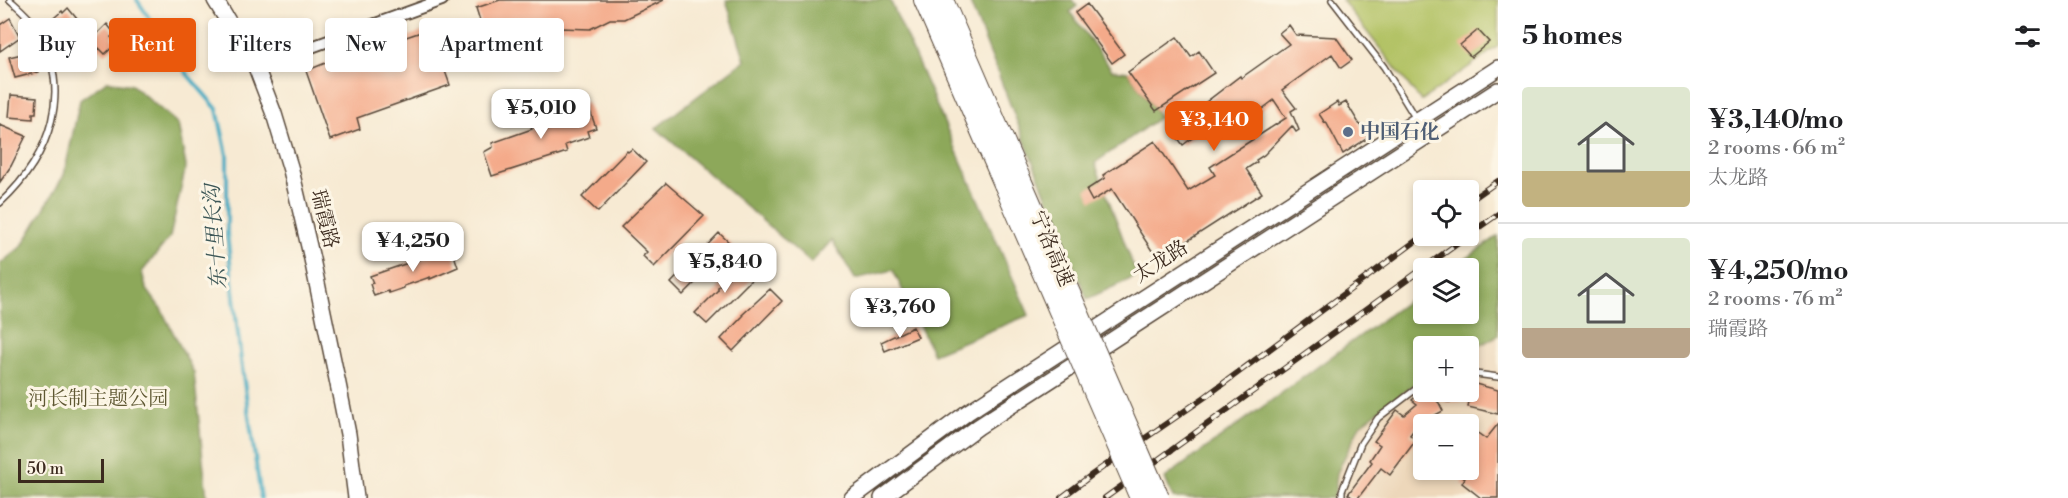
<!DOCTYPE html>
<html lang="en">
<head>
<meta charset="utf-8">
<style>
  :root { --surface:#fff; --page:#f6f6f6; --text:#202124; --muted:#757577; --line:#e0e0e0; --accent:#ea580c }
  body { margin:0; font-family:"Libre Bodoni","Noto Serif SC",serif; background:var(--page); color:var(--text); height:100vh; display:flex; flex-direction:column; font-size:22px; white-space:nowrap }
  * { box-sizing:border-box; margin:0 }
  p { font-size:20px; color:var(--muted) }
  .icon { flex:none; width:33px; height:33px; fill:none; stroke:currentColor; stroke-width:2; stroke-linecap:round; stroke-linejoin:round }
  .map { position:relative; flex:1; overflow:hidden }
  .sheet { display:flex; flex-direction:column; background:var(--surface); width:570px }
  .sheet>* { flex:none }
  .hud { position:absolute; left:18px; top:18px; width:570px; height:54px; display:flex; gap:12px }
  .controls { position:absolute; left:1413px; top:180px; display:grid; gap:12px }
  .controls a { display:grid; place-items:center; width:66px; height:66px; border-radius:6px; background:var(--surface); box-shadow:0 3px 9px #0003; font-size:30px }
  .scale { position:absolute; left:18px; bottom:15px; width:86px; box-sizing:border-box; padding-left:6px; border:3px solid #3b2a1e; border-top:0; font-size:16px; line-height:21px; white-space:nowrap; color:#3b2a1e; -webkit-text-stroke:4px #fcf5e5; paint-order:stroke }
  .price { position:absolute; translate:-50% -51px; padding:0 14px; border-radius:12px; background:#fff; color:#222; font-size:20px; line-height:39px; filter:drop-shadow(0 2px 3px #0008) }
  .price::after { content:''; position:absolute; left:50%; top:36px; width:18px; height:14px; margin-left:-9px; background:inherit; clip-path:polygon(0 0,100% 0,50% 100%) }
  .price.active { background:var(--accent); color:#fff }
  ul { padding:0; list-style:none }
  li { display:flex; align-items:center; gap:18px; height:150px; padding:0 24px }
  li+li { border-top:2px solid var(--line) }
  li span { display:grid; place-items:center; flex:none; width:168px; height:120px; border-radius:6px; color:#555 }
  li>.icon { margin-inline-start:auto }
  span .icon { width:72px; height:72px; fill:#fffc; stroke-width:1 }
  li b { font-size:26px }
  h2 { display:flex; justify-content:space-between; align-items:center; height:72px; padding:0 24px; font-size:26px }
  .chip { padding:0 21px; border-radius:6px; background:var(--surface); box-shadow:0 3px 9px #0003; font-size:21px; line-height:54px }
  .chip.active { background:var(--accent); color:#fff }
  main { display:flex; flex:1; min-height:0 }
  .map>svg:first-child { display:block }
  .built { fill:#edd7ba; fill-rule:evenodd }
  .green { fill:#b2c265; stroke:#767642; stroke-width:1.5 }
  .forest { fill:#8da85a; stroke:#64693c; stroke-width:1.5 }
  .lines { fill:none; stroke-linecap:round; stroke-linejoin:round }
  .stream { stroke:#43acc3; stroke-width:4 }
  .building { fill:#f4aa8a }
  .lane-casing { stroke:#574739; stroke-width:8 }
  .street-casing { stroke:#574739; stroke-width:14 }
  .secondary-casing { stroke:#574739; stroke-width:18 }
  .highway-casing { stroke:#574739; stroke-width:22 }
  .lane { stroke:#fff; stroke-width:5 }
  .street { stroke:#fff; stroke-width:10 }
  .secondary { stroke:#fff; stroke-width:15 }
  .highway { stroke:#fff; stroke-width:20 }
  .rail-casing { stroke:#3b2a1e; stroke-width:6 }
  .rail { stroke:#fcf5e5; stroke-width:4; stroke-dasharray:11; stroke-linecap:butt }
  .highway-bridge-casing { stroke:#574739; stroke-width:22; stroke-linecap:butt }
  .highway-bridge { stroke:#fff; stroke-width:20 }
  .service-dot { fill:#5c6f8a; stroke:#fcf5e5; stroke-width:2 }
  .labels { text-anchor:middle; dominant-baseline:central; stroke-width:6; stroke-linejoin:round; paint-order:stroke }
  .service-label { font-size:20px; font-weight:bold; fill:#4e5e75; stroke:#fcf5e5; text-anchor:start }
  .street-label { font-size:20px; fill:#3b2a1e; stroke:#fcf5e5 }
  .park-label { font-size:20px; fill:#5f5833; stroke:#fcf5e5 }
  .water-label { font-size:21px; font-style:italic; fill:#3e5858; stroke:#fcf5e5 }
</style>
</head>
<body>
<main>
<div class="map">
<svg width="1498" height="498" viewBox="0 0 1498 498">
  <rect width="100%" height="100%" fill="#fcf5e5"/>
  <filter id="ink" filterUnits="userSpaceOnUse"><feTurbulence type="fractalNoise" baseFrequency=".0167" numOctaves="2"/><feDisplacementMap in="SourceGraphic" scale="12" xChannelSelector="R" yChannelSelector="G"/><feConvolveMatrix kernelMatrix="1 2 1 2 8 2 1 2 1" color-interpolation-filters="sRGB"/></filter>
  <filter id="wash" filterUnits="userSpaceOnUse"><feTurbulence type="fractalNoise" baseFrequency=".008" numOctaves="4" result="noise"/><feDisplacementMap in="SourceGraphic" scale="24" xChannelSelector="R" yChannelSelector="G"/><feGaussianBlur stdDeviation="1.35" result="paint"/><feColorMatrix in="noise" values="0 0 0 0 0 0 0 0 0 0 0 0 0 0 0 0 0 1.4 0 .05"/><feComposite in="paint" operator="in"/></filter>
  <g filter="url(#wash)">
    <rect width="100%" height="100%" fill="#f7ead3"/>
    <path class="built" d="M1498 320V498H1304L1296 450 1423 368 1424 392H1468V346ZM1424 424H1468V470H1424Z"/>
    <path class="green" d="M1342 0H1498V46L1421 101Z"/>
    <path class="forest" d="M726 0H890L1029 315 933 354 893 270 855 279 832 240 811 263 656 128 745 60Z
      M969 0H1072L1077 6 1070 12 1112 70 1128 72 1160 117 1095 163 1137 276 1087 299Z
      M107 81 132 85 178 124 186 166 170 237 142 272 146 288 161 309 194 373 207 498H0V264L22 246 64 175 80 100Z
      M1498 236V335L1469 352 1468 346H1424L1423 378 1360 425 1337 473 1334 498H1173L1165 478 1423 290 1424 314H1468V268H1453Z"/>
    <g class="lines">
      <path class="stream" d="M137 0 187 74 217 109 227 155V234L241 361 261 498"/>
    </g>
    <g id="blocks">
      <path class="building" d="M500 0H664L624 19H610L590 29 560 28 519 42 522 52 493 62 476 8Z
        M1087 4 1124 54 1112 63 1075 13Z
        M68 8 82 25 64 41 59 35H55L56 31 48 23 62 11 63 13Z
        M10 18 20 37 0 51V25Z
        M107 24 115 34 111 37 117 43 105 54 99 48 96 51 88 43Z
        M1289 25 1296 35 1336 37 1352 60 1341 68 1332 54 1282 90 1296 108 1291 111 1299 130 1296 132 1292 126 1264 155 1256 160 1257 162 1246 169 1262 193 1158 260 1112 189 1092 201 1086 190 1105 178 1103 175 1155 141 1188 191 1215 175 1210 167 1286 118 1274 100 1249 119 1237 104 1183 145 1171 129 1240 76 1241 78 1289 44 1279 33Z
        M430 29 450 85 357 118 360 129 330 140 306 71 335 59V61Z
        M1478 30 1489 42 1471 57 1460 45Z
        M1177 37 1191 57 1199 51 1214 73 1156 111 1128 72Z
        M35 51 39 72 15 78 9 57Z
        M11 95 37 97 36 113H33V119L9 117Z
        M587 102 596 128 587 131 589 137 565 145 567 152 492 176 484 152 493 147 492 143 532 129 530 122Z
        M1337 102 1339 106 1346 102 1368 138 1343 154 1326 122 1325 123 1319 114Z
        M0 125 26 136 11 166 0 182Z
        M632 149 646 162 598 212 582 197 627 151 628 152Z
        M666 183 704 216 654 267 643 256 647 252 621 227Z
        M719 233 732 245 683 295 671 283Z
        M449 249 452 256 454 255 458 267 430 279V277L404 286V288L389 293 388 291 374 296 370 284 373 283 370 276Z
        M743 264 755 276 707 324 695 313 718 290V287Z
        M770 289 782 301 733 351 721 339 743 316 742 315Z
        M913 327 918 337 885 351 881 342Z
        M1468 382 1498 390V414L1468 407 1469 401 1448 402 1435 399 1439 403 1443 411 1428 419 1424 416 1410 435 1416 440 1390 475 1381 468 1358 498H1353L1348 494 1372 462 1370 460 1380 445 1374 441 1397 410 1404 415 1417 404 1412 400 1421 392H1468Z
        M1498 424V498H1481L1462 483 1465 478 1455 470H1468V426L1486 439Z"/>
    </g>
  </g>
  <g filter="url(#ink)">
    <use href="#blocks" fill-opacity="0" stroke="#574739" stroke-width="1.5"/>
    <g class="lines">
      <g class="lane-casing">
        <path id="lane" d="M1332 0 1384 67 1416 119
          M0 203C51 156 74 90 36 27 30 17 19 8 10 0
          M1468 373 1498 377
          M1342 498V491L1361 443 1378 418 1424 383"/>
      </g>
      <g class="street-casing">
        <path id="street" d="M256 67 442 0"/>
      </g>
      <g class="secondary-casing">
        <path id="secondary" d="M215 0 256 67 274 114 291 170 312 259 338 384 348 434 356 498
          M852 498 968 412 1498 68
          M882 498 978 427 1498 90"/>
      </g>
      <g class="highway-casing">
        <path id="highway" d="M924 0 1004 184
          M943 0 1020 178"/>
      </g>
      <use href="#lane" class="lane"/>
      <use href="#street" class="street"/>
      <use href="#secondary" class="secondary"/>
      <use href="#highway" class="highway"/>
      <g class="rail-casing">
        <path id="rail" d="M1468 202 1498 181
          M1468 235 1498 214
          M1061 498 1093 474 1205 397 1424 235
          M1105 498 1468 236"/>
      </g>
      <use href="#rail" class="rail"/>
      <g class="highway-bridge-casing">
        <path id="highway-bridge" d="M1020 178 1159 498
          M1004 184 1140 498"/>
      </g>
      <use href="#highway-bridge" class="highway-bridge"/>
    </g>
  </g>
  <circle class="service-dot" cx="1348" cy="132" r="6"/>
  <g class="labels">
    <g class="service-label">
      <text x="1360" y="132">中国石化</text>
    </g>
    <g class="street-label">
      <text transform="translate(324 219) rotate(76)">瑞霞路</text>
      <text transform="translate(1051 249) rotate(67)">宁洛高速</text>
      <text transform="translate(1161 262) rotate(-33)">太龙路</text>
    </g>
    <g class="park-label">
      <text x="98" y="399">河长制主题公园</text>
    </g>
    <g class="water-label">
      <text transform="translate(216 237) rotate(-94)">东十里长沟</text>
    </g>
  </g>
</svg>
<div class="controls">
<a><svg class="icon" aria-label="locate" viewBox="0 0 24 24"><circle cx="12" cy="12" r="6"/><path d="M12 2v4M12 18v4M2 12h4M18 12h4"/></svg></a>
<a><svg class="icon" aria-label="layers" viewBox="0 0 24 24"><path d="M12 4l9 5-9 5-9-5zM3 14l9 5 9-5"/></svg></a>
<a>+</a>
<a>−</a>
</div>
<div class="scale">50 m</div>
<b class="price" style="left:541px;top:140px">¥5,010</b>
<b class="price active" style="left:1214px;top:152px">¥3,140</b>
<b class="price" style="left:413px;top:273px">¥4,250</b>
<b class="price" style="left:725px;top:294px">¥5,840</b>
<b class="price" style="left:900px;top:339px">¥3,760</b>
<div class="hud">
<a class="chip">Buy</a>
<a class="chip active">Rent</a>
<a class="chip">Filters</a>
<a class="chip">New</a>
<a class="chip">Apartment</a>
</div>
</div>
<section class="sheet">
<h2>5 homes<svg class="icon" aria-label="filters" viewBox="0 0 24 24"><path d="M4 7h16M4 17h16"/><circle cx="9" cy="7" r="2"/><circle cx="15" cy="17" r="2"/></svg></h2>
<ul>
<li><span style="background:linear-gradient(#dfe7d0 70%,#c2b280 0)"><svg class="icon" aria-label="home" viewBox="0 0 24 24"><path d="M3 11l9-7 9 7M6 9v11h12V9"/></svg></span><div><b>¥3,140/mo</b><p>2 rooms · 66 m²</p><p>太龙路</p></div></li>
<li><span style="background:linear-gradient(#dfe7d0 75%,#b9a48a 0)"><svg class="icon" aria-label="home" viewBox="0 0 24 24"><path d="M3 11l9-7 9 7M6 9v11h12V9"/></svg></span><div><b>¥4,250/mo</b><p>2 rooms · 76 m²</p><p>瑞霞路</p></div></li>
</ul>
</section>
</main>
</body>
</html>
